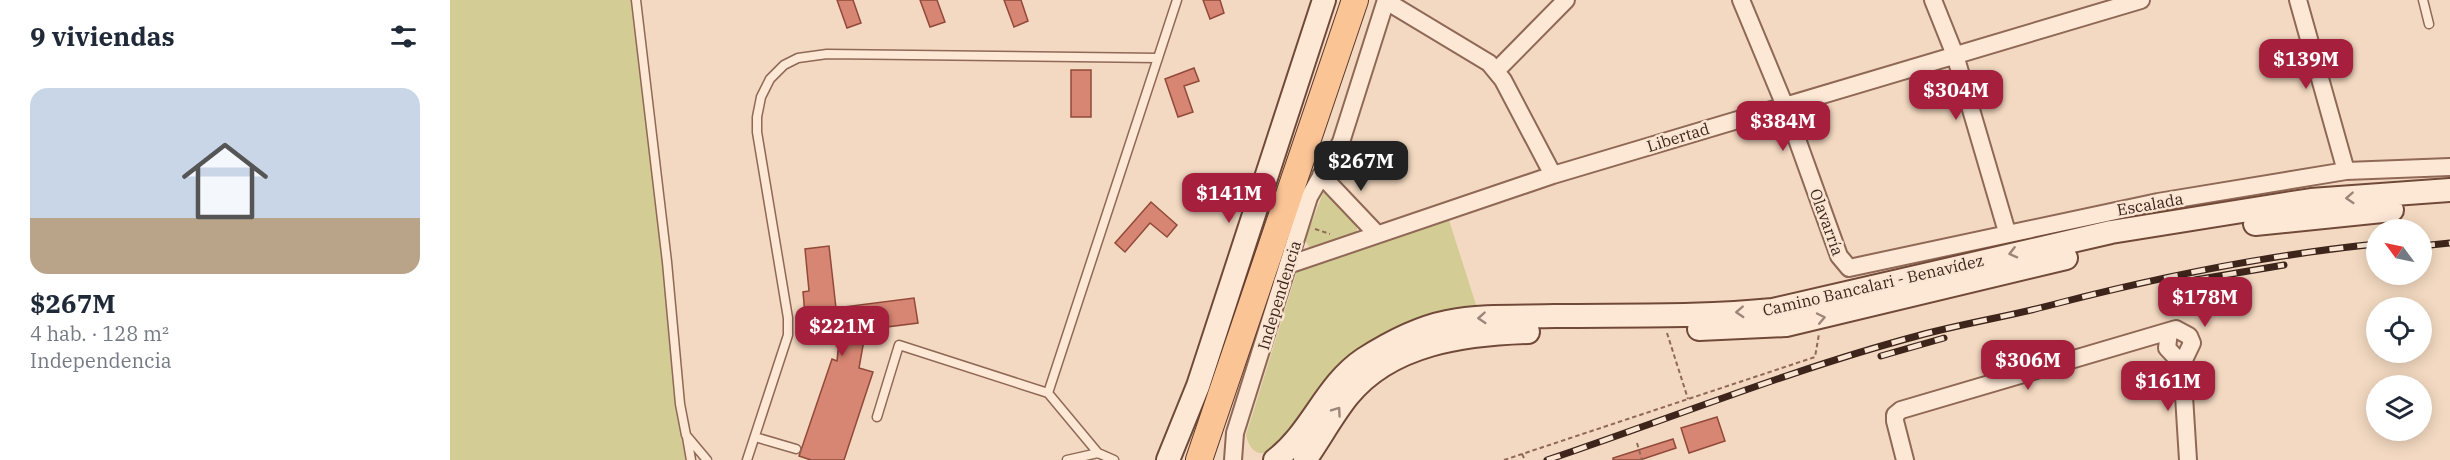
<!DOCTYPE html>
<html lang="es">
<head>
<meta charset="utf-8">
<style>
  :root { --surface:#fff; --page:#f2f2f3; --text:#1f2937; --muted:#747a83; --line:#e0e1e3; --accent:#a61f3d }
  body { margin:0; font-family:"IBM Plex Serif",serif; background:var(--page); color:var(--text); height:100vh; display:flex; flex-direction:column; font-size:22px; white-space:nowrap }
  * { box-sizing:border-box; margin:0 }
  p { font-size:20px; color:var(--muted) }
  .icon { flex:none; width:33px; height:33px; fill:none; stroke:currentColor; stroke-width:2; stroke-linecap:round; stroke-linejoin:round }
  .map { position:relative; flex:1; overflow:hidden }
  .side { display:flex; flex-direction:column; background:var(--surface); width:450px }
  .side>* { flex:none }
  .needle { width:39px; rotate:303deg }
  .fabs { position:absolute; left:1916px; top:219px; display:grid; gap:12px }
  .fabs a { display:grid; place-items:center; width:66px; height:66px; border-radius:50%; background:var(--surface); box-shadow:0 3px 15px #0003; font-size:30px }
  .price { position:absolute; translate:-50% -51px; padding:0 14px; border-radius:12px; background:var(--accent); color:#fff; font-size:20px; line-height:39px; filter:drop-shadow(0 2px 3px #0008) }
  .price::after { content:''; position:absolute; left:50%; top:36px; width:18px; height:14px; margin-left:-9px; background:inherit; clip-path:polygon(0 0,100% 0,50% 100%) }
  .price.current { background:#222; color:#fff }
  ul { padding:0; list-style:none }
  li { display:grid; align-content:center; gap:12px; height:318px; padding:0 30px }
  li+li { border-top:2px solid var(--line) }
  li span { display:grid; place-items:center; height:186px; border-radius:18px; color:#555 }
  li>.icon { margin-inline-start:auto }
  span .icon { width:108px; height:108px; fill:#fffc; stroke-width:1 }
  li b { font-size:26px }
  h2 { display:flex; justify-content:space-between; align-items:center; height:72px; padding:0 30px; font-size:26px }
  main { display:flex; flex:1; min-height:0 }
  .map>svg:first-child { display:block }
  .green { fill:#d3cc94 }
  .building { fill:#d68672; stroke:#914939; stroke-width:1.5 }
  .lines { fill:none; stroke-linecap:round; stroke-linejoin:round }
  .lane-casing { stroke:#8f6856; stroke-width:11 }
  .street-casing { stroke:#8f6856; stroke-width:20 }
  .secondary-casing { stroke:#714939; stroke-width:26 }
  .primary-casing { stroke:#5c372b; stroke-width:28 }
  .path { stroke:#8f6856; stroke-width:2; stroke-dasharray:4.5 3; stroke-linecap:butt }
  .lane { stroke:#fde8d6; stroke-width:8 }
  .street { stroke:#fde8d6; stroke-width:16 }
  .secondary { stroke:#fde8d6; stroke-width:22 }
  .primary { stroke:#fbc495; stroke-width:26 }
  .rail-casing { stroke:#3d251c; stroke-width:7 }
  .rail { stroke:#f9e5d2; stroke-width:4.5; stroke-dasharray:14; stroke-linecap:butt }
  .oneway { stroke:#9d8679 }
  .labels { text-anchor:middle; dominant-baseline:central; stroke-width:5; stroke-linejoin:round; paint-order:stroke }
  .street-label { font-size:16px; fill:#3d251c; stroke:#f9e5d2 }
</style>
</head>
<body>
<main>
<section class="side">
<h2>9 viviendas<svg class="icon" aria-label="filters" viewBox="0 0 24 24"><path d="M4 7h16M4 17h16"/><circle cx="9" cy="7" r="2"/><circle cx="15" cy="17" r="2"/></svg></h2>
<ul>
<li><span style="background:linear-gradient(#c9d6e8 70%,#b9a48a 0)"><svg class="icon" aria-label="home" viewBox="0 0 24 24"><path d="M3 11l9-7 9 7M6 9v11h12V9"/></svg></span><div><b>$267M</b><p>4 hab. · 128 m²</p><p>Independencia</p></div></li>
</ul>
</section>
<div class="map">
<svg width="2000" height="460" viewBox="0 0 2000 460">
  <rect width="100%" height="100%" fill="#f3d9c1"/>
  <path class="green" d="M0 0H186L239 460H0Z
    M873 193H877L907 223V233L861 250 855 240Z
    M998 217 1028 311C969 349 907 385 848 425 838 432 829 448 817 452 805 457 798 445 796 435L847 271 852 266Z"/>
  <path class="building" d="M387 0H403L411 23 397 28Z
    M470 0H487L495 22 480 27Z
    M554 0H571L578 21 564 27Z
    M753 0H770L774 13 760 19Z
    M744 68 749 81 734 86 743 112 728 117 715 79Z
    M621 70H641V117H621Z
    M701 202 727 225 717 237 700 223 675 252 665 243Z
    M379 246 386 308 464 298 468 323 413 330 414 340 409 368 423 372 394 460H361L349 456 382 359 387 361 389 341 388 324 356 327 353 292 359 291 355 249Z
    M1267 417 1275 441 1239 453 1231 428Z
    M1223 439 1226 448 1190 460H1163V458Z"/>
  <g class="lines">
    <g class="lane-casing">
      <path id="lane" d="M186 0 217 262 230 404 236 435 257 460
        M1973 0 1979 24
        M598 393 727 0
        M427 417 449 345 598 393 648 453
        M237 437 241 460
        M305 437 346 449
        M297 460 338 335V318L307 132V117L311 97 320 79 334 65 348 58 377 54 708 58
        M617 460 648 453 664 460"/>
    </g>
    <g class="street-casing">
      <path id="street" d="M1291 0 1335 106 1389 256 1399 268 1708 202 1896 171 2000 167
        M1483 0 1505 55 1557 232
        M1848 0 1896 171
        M936 1 1039 63 1053 80 1103 175
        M1046 71 1116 0
        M871 175 926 233
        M838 265 1103 175 1691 0
        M1719 332 1717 348 1732 364
        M783 460 785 433 859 197 891 142 936 0
        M1455 460 1445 421V415L1451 410 1726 329 1739 336 1742 343 1732 364 1738 460"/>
    </g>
    <g class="secondary-casing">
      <path id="secondary" d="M1805 224 1942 210
        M1249 329 1336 325 1616 258
        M718 460 748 386 874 0
        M825 460C862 432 875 385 914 359 939 343 967 328 997 322 1032 315 1069 317 1105 316 1178 315 1251 317 1323 310L1661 232 1861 200 2000 190
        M855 460C870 439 882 416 898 396 941 343 1015 334 1078 332"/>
    </g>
    <g class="primary-casing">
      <path id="primary" d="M749 460 905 0"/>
    </g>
    <path class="path" d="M865 229 880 234
      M1217 333 1238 399
      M1187 443 1192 460
      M1072 454 1075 460
      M1054 460 1365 357 1369 334"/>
    <use href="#lane" class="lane"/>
    <use href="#street" class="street"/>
    <use href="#secondary" class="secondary"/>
    <use href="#primary" class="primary"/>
    <g class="rail-casing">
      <path id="rail" d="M1971 246 2000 243
        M1745 280 1834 265
        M1431 356 1494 338
        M1097 460C1219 419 1343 369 1467 336 1514 323 1562 316 1609 303 1714 276 1818 255 1926 244"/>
    </g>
    <use href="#rail" class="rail"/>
  </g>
  <defs><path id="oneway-chevron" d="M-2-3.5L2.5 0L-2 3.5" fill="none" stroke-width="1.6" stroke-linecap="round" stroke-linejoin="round" transform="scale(1.5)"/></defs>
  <g class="oneway">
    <use href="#oneway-chevron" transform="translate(1900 198) rotate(176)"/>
    <use href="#oneway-chevron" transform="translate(1563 253) rotate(166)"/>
    <use href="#oneway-chevron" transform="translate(1290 312) rotate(177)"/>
    <use href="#oneway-chevron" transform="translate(1032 318) rotate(176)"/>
    <use href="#oneway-chevron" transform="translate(1371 318) rotate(-12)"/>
    <use href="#oneway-chevron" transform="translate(887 411) rotate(-55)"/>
  </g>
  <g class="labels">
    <g class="street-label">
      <text transform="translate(1228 137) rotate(-17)">Libertad</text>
      <text transform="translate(1700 204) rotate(-10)">Escalada</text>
      <text transform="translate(1377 222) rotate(70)">Olavarría</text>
      <text transform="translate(1423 285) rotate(-13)">Camino Bancalari - Benavídez</text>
      <text transform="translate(829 295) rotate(-73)">Independencia</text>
    </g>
  </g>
</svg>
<div class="fabs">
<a><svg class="needle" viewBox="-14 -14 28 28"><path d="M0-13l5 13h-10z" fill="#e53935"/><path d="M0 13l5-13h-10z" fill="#747a83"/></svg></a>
<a><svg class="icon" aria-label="locate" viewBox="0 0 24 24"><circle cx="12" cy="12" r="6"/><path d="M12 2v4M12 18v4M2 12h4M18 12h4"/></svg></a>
<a><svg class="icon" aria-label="layers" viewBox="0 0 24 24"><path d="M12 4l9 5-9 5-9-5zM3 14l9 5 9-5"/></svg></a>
</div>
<b class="price" style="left:1856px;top:90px">$139M</b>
<b class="price" style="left:1506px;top:121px">$304M</b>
<b class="price" style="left:1333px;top:152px">$384M</b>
<b class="price current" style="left:911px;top:192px">$267M</b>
<b class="price" style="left:779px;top:224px">$141M</b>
<b class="price" style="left:1755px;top:328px">$178M</b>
<b class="price" style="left:392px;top:357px">$221M</b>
<b class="price" style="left:1578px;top:391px">$306M</b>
<b class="price" style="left:1718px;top:412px">$161M</b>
</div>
</main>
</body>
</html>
